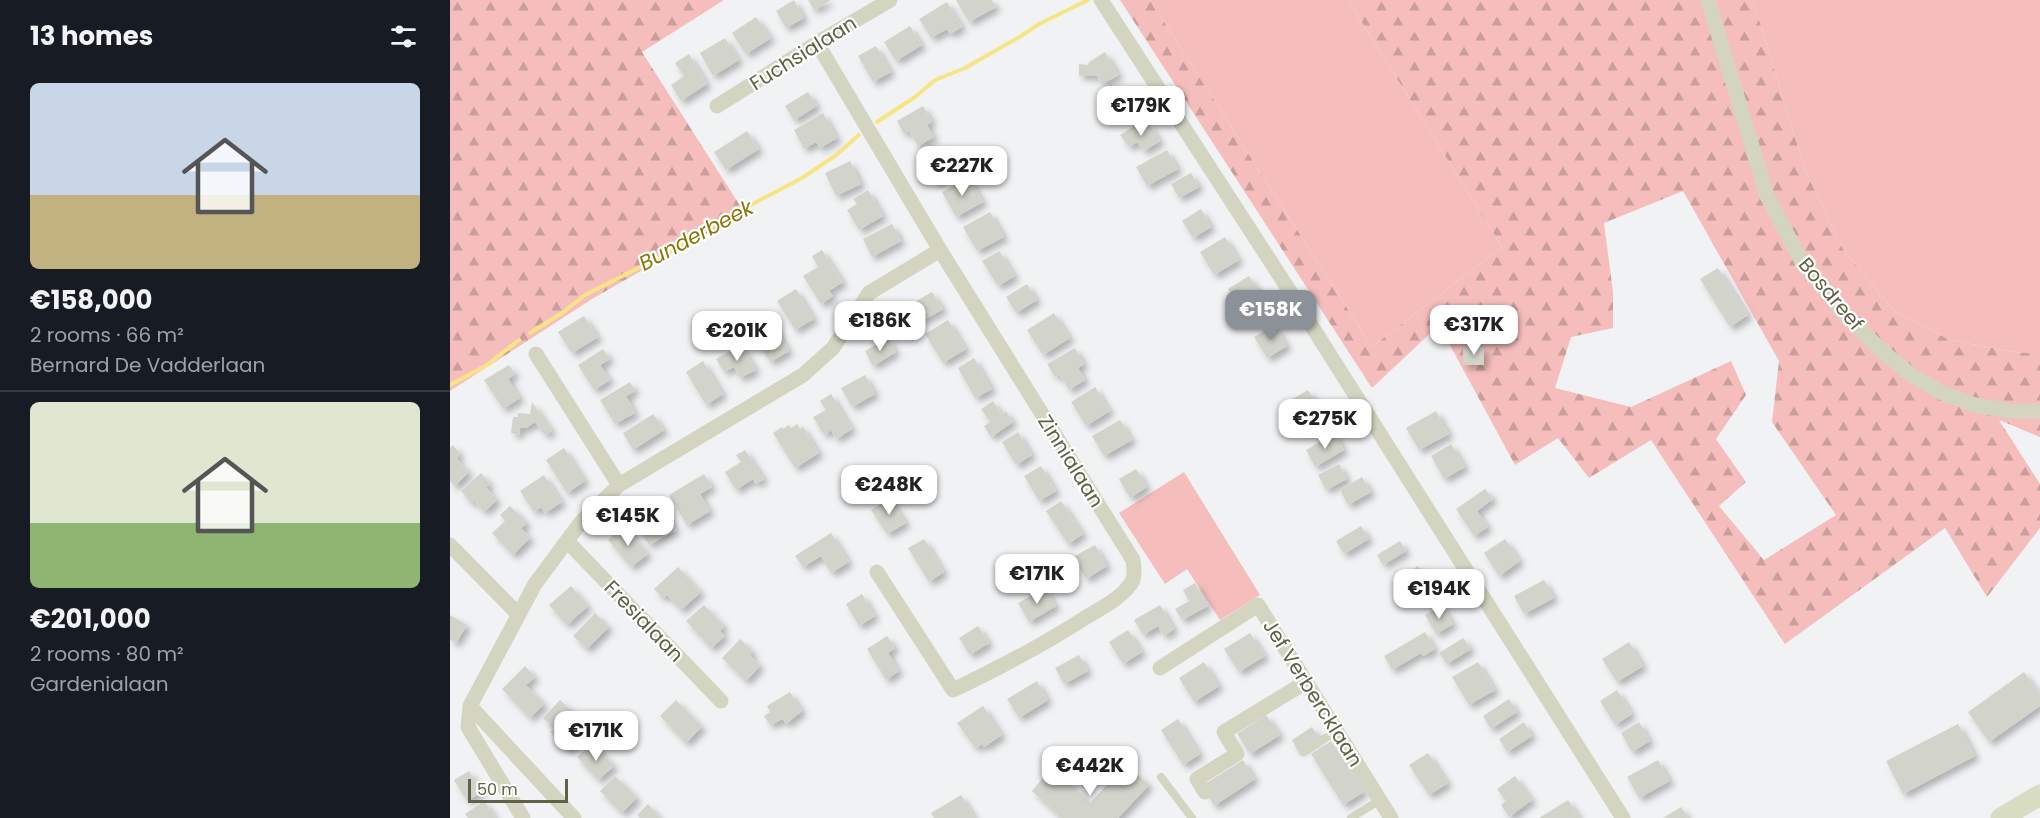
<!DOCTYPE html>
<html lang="en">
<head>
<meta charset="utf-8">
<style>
  :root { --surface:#171b24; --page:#20242c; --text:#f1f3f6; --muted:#9ea1a6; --line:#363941; --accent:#8c9099 }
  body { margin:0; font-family:Poppins,sans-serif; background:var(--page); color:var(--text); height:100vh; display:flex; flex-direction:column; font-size:22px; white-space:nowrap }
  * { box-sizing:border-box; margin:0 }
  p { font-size:20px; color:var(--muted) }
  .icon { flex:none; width:33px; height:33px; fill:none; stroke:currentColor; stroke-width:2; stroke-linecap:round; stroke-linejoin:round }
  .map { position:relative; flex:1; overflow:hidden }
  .side { display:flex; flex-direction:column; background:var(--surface); width:450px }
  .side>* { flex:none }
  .scale { position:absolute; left:18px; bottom:15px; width:100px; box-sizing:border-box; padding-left:6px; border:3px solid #5f6247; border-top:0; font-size:16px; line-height:21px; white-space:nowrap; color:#5f6247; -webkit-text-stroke:4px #fff; paint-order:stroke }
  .price { position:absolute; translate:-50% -51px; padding:0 14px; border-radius:12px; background:#fff; color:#222; font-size:20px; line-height:39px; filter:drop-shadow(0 2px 3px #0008) }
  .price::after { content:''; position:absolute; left:50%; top:36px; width:18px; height:14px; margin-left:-9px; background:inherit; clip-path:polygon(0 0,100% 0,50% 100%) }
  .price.active { background:var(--accent); color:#fff }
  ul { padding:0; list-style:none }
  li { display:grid; align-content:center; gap:12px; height:318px; padding:0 30px }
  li+li { border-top:2px solid var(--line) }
  li span { display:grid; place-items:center; height:186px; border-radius:9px; color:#555 }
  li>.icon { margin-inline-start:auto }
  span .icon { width:108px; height:108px; fill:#fffc; stroke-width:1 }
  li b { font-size:26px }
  h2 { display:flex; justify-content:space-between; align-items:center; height:72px; padding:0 30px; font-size:26px }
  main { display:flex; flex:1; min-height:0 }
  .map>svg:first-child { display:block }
  .green { fill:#f5bebd }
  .forest { fill:url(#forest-firs); fill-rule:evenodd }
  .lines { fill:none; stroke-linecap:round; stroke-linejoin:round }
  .stream { stroke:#f7e585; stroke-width:4 }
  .building { fill:#d2d4cb; filter:url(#shadow) }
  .lane { stroke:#d3d5c1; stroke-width:8 }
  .street { stroke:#d3d5c1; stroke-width:15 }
  .secondary { stroke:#d8dcc2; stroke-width:21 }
  .labels { text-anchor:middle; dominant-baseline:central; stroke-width:4.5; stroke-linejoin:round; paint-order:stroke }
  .street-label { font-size:20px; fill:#5f6247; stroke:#fff }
  .water-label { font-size:21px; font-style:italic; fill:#897405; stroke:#fff }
</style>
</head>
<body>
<main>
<section class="side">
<h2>13 homes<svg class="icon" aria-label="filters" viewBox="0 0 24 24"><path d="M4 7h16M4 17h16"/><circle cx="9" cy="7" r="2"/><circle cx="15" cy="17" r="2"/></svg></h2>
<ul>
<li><span style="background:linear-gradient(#c9d6e8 60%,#c2b280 0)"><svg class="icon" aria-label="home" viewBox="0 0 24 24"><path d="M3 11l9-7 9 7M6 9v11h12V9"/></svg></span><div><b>€158,000</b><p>2 rooms · 66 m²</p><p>Bernard De Vadderlaan</p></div></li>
<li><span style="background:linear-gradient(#dfe7d0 65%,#8fb573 0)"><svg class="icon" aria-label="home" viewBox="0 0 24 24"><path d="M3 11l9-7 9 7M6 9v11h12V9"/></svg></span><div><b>€201,000</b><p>2 rooms · 80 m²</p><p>Gardenialaan</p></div></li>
</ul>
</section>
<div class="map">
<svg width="1590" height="818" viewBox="0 0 1590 818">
  <defs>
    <pattern id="forest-firs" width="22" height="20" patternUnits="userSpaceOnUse" patternTransform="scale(1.5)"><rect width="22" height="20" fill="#f5bebd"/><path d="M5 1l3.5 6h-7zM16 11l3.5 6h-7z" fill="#ca9e9b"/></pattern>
    <filter id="shadow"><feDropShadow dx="4.5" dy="4.5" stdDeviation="3" flood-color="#0004"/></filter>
  </defs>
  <rect width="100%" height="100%" fill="#f1f2f4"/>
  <path class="green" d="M700 0H898L1052 247 922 347Z
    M1303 0H1590V353H1569L1500 340 1445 312 1393 249 1355 170Z
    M734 472 810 595 770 620 737 569 715 584 669 513Z"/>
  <path class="forest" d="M0 0H274L192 52 294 212 142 299 0 391Z
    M670 0H700L922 347 1052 247 898 0H1303L1355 170 1393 249 1445 312 1500 340 1569 353H1590V437L1549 420 1590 484V528L1537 597 1495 528 1335 644 1201 440 1139 478 1108 438 1065 465 989 325 922 388ZM1233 191 1329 361 1322 422 1386 515 1314 560 1269 506 1296 482 1266 439 1296 395 1281 361 1181 407 1105 388 1121 337 1163 328V292L1154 223Z"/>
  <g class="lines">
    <path class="stream" d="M427 122 465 97 485 80 515 68 571 36 589 24 638 0
      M80 333 112 313 135 295 212 256 268 222 352 178 385 156 409 135
      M0 385 37 365 69 340"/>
  </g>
  <path class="building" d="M344 0 354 18 336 28 326 11Z
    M358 0H381L364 10Z
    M506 0H542L546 7 519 22Z
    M497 2 512 27 500 34 497 29 481 38 469 19Z
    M306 17 321 38 296 54 282 33Z
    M460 26 472 45 446 61 434 42Z
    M275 38 289 60 263 76 250 53Z
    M426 46 441 72 423 82 408 56Z
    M655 52 669 75 652 84 647 76H629V64L638 65 639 62Z
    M239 54 257 84 231 101 221 85 234 76 225 63Z
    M358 92 367 106 344 120 335 106Z
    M473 106 482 121 477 125 484 137 468 146 459 131 454 134 447 121Z
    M373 113 387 138 370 148 366 142 354 149 344 130Z
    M699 124 710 141 694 151 687 142 679 147 670 135 686 125 689 130Z
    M297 131 309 149 276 170 264 152Z
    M493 146 497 154 494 156 503 173 485 183 471 158Z
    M717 150 728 169 697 186 686 167Z
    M400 161 411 184 386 196 375 173Z
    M741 173 749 187 729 198 721 184Z
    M519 177 533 202 506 217 492 192Z
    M418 190 433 216 409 230 397 210 407 204 403 199Z
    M751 209 761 227 743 238 732 221Z
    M540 212 554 237 527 251 513 227Z
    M442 224 451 241 422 257 413 239Z
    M775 237 789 260 764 275 750 252Z
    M372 250 393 282 379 291 383 296 371 304 353 276 368 267 362 256Z
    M549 251 565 276 548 286 532 261Z
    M1268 268 1298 315 1280 327 1250 279Z
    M799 276 810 293 789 306 778 289Z
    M577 284 587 300 566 313 556 297Z
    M346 289 364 319 345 330 327 301Z
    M482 292 493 309 472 321 461 304Z
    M604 313 620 338 593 355 577 330Z
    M134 316 148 337 122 353 108 332Z
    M498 320 516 349 493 363 475 334Z
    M324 325 339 351 320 362 305 337Z
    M825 325 837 346 817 358 804 337Z
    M438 338 446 352 423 366 415 351Z
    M291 345 306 370 290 378 284 367 274 372 266 359Z
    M1013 347H1034V365H1013Z
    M625 348 634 364 628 368 635 380 619 390 609 374 605 377 597 364Z
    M153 349 160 359 150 365 160 380 144 390 128 365Z
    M524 358 542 389 525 398 508 368Z
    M253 361 273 394 256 405 236 372Z
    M59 365 65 374 58 379 70 398 53 409 34 380Z
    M415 375 425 394 402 407 391 388Z
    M180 382 185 391 176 396 185 413 165 424 150 400Z
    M645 387 660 411 636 426 621 402Z
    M858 390 876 418 858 430 839 401Z
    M381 394 402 429 386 439 381 430 374 435 363 417 376 410 370 401Z
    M543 401 552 414 556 411 563 422 541 437 534 426 540 422 531 409Z
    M82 402 102 431 95 435 85 422 76 428H70L69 435 61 433 63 417H68V413L80 414Z
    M986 411 999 434 969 450 956 428Z
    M203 414 214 430 183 450 173 433Z
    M670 420 682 440 654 456 642 436Z
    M347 424 350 429 353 427 369 453 345 468 323 433 332 427 333 429 339 425 341 428Z
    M568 432 582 455 566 465 552 442Z
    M885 433 894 450 865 467 856 450Z
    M1001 444 1015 467 994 479 981 456Z
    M3 445 10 454 6 458 19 472 5 486 0 481V448Z
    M114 448 135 481 117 493 96 460Z
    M295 450 314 479 306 484 303 479 286 490 275 472 291 462 286 455Z
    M889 464 897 479 876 490 868 475Z
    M591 466 606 491 589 501 574 476Z
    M686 469 697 487 680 498 669 479Z
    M31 473 40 484 36 487 47 500 34 512 24 501 21 503 11 491Z
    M254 474 262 487 250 494 260 511 237 525 219 495Z
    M94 475 112 502 95 513 91 507 84 512 70 491Z
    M912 477 921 492 898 505 890 490Z
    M1035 489 1043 499 1027 511 1038 527 1024 536 1006 509Z
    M440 498 456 523 437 534 421 510Z
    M611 501 633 534 618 544 596 511Z
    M210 502 226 530 199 545 189 528 201 522 195 512Z
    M60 506 77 523 71 528 80 538 63 555 42 533 55 521 50 515Z
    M174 526 198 554 181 567 158 540Z
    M911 526 919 539 894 554 886 541Z
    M381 533 399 562 381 573 371 556 353 567 345 556Z
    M474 539 494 572 479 582 458 548Z
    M1055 539 1070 561 1049 576 1034 553Z
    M950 541 956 551 933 565 927 555Z
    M645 545 657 566 636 579 623 557Z
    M968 566 980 586 965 595 953 576Z
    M228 567 251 592 231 610 217 595 213 598 204 589Z
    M1094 580 1104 598 1074 614 1064 596Z
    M745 583 758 606 732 620 725 609 739 601 733 590Z
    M121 586 138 606 117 625 99 605Z
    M595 588 606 606 579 622 568 603Z
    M412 594 425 616 409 626 396 604Z
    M254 605 274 626 270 631 275 636 261 648 236 621Z
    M710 605 724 629 714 636 708 626 693 635 684 620Z
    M992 605 1003 624 986 634 975 615Z
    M145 613 159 627 137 649 123 636Z
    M0 615 17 625 6 643 0 640Z
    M528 626 539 643 520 655 509 638Z
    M678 630 692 652 673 664 659 642Z
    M975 632 985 649 973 656 971 653 942 670 934 656Z
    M800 633 815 656 789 672 774 649Z
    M437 636 445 648 438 653 449 671 436 680 417 649Z
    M1013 638 1021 649 997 664 989 653Z
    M290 639 303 652 300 655 310 666 296 681 272 658Z
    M1179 642 1193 666 1167 682 1152 659Z
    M629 655 638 671 614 684 605 668Z
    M754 662 769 686 744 702 729 678Z
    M1028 662 1045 690 1019 705 1002 677Z
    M75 666 85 677 76 685 94 704 80 718 52 689Z
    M1574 672 1590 695V706L1539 742 1518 712Z
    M587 681 598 700 569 718 557 699Z
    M1167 690 1182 714 1165 725 1150 701Z
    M340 692 352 711 336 724 333 719 320 725 314 716 320 712 317 706Z
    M1059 699 1067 712 1041 729 1033 716Z
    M110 700 140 729 118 750 100 732 104 729 93 718Z
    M226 700 252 727 236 743 210 716Z
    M533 706 552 735 534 747 532 744 525 748 507 723Z
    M816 715 830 735 800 754 787 734Z
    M728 719 750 754 733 765 711 730Z
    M1074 722 1082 736 1057 752 1049 739Z
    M1189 722 1200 741 1182 752 1171 733Z
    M1508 724 1525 756 1453 794 1436 761Z
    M862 727 869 738 848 751 842 740Z
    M881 741 914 792 893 805 861 754Z
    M143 743 164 766 148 780 127 757Z
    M978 753 998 783 979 795 959 765Z
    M793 760 805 779 764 806 753 785Z
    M1208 760 1220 781 1189 798 1177 777Z
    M605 770 640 803 670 771 680 778 686 773 699 785 668 818H611L582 791 593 778 596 780Z
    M19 771 32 792 17 801 4 780Z
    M165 776 187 798 172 813 150 791Z
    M1065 776 1082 800 1059 817 1051 805 1056 801 1047 789Z
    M511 795 525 818H484L481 813Z
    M1118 800 1130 818H1089Z
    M34 801 46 818H18L15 814Z
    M198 804 210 818H190L187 815Z
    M1231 807 1238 818H1213Z"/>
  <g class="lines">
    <path class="lane" d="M853 752 887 731
      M711 777 742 818
      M901 818 930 800"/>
    <path class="street" d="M651 0 830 276 1173 818
      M1258 0 1317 196 1353 264 1400 320 1432 351 1460 374 1490 392 1525 405 1560 411H1590
      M367 43 490 250 683 560C684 569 686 579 679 586 669 599 652 608 638 616 595 644 549 668 503 690L427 572
      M267 106 367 43 440 0
      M86 354 169 485
      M117 541 271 701
      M0 545 68 614
      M710 668 808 605 941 818
      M20 706 124 818
      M755 792 747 779 787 754 774 732 856 682
      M73 818 18 727 20 706 85 584 131 522 169 485 353 375 383 348 419 293 490 250"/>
    <path class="secondary" d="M1551 818 1590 795"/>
  </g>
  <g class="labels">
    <g class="street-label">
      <text transform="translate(353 53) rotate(-32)">Fuchsialaan</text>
      <text transform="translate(1381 294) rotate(50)">Bosdreef</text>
      <text transform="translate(621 461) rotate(58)">Zinnialaan</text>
      <text transform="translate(194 621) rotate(46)">Fresialaan</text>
      <text transform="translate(863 693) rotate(58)">Jef Verbercklaan</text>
    </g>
    <g class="water-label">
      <text transform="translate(246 235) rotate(-28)">Bunderbeek</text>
    </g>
  </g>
</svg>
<div class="scale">50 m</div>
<b class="price" style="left:691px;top:137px">€179K</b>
<b class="price" style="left:512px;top:197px">€227K</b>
<b class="price active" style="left:821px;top:341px">€158K</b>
<b class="price" style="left:430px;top:352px">€186K</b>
<b class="price" style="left:1024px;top:356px">€317K</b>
<b class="price" style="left:287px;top:362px">€201K</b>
<b class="price" style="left:875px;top:450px">€275K</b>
<b class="price" style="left:439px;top:516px">€248K</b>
<b class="price" style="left:178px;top:547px">€145K</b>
<b class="price" style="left:587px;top:605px">€171K</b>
<b class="price" style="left:989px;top:620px">€194K</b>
<b class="price" style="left:146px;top:762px">€171K</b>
<b class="price" style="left:640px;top:797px">€442K</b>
</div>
</main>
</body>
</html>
